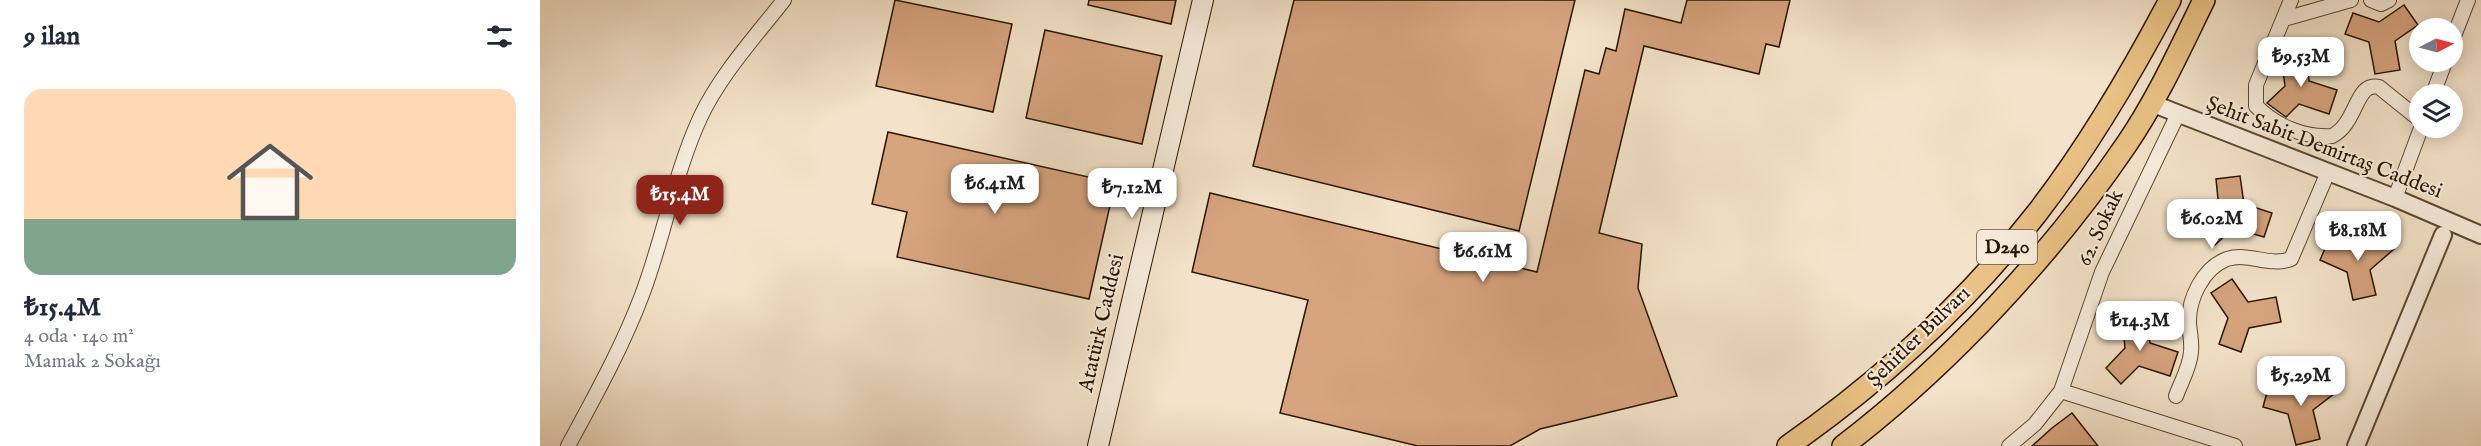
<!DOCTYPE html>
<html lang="tr">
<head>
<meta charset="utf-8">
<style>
  :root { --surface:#fff; --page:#f2f2f3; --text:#1f2937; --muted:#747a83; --accent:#8f2418 }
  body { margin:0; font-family:"IM FELL English",serif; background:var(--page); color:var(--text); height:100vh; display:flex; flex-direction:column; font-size:22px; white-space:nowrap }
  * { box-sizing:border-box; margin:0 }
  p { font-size:20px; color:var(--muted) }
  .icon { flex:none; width:33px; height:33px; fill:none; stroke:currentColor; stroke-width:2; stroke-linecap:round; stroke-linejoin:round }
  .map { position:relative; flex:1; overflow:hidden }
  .sheet { display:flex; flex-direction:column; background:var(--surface); width:540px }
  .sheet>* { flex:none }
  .needle { width:39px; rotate:84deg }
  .controls { position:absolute; left:1869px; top:18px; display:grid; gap:12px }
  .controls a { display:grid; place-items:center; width:54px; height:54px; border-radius:50%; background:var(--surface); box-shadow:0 3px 15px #0003; font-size:30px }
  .price { position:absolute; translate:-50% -51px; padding:0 14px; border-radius:12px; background:#fff; color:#222; font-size:20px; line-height:39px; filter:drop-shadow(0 2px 3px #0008) }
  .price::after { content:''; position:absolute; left:50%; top:36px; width:18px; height:14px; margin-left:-9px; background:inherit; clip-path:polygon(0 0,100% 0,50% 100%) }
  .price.selected { background:var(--accent); color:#fff }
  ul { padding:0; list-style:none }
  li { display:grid; align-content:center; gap:12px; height:318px; padding:0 24px }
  li span { display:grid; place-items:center; height:186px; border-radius:18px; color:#555 }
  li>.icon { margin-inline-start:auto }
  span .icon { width:108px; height:108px; fill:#fffc; stroke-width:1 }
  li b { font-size:26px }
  h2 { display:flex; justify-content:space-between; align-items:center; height:72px; padding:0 24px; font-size:26px }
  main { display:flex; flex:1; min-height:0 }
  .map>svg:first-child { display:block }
  .building { fill:#d6a47f; stroke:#291400; stroke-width:1.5 }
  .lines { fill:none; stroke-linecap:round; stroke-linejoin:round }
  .minor-casing { stroke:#5c4832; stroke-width:16 }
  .tertiary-casing { stroke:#5c4832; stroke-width:20 }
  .secondary-casing { stroke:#291400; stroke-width:22 }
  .primary-casing { stroke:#291400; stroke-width:24 }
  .minor { stroke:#f8eddd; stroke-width:14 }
  .tertiary { stroke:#f8eddd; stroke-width:16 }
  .secondary { stroke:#f8eddd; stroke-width:20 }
  .primary { stroke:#eac285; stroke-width:21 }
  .labels { text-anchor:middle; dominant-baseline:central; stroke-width:4.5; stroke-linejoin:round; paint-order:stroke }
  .shield { fill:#f8eddd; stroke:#675542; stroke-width:1.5 }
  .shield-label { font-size:20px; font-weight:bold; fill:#291400 }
  .street-label { font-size:21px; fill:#291400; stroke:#f8eddd }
</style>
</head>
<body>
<main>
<section class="sheet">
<h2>9 ilan<svg class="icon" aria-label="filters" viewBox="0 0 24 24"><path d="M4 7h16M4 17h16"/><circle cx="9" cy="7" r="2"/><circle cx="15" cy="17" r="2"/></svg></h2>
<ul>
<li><span style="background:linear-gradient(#ffd9b3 70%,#7fa58c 0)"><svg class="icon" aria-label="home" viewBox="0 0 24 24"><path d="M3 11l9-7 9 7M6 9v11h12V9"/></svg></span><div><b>₺15.4M</b><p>4 oda · 140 m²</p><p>Mamak 2 Sokağı</p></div></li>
</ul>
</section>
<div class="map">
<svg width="1941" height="446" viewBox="0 0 1941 446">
  <rect width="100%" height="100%" fill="#f4e3ca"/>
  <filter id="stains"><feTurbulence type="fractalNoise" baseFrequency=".00333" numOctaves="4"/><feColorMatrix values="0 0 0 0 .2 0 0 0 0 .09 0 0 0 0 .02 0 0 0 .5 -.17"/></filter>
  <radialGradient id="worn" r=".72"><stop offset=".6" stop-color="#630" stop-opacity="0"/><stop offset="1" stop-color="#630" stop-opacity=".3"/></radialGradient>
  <path class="building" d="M355 0 472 24 453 112 336 86Z
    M549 0H636L631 24 548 5Z
    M754 0H1035L979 231 713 166Z
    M1147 0H1250L1239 47 1226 44 1219 74 1104 46 1059 233 1102 244 1098 288 1137 396 1000 429 970 446H878L740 413 768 300 652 272 670 193 997 272 1045 70 1059 74 1066 48 1076 51 1085 9 1141 23Z
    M1864 5 1878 25 1855 41 1860 70 1835 74 1829 42 1805 34 1813 13 1839 22Z
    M505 30 622 56 602 144 486 118Z
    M1766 53 1769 81 1797 90 1789 114 1759 104 1746 117 1727 103 1745 86 1741 56Z
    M348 132 575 183 549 299 357 257 367 212 332 204Z
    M1700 176 1704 204 1732 213 1724 237 1693 228 1675 245 1659 229 1679 209 1676 179Z
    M1838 230 1854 249 1830 270 1836 295 1813 300 1807 272 1780 260 1790 237 1816 249Z
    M1692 279 1708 302 1736 297 1741 322 1709 328 1701 352 1679 344 1688 318 1671 293Z
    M1606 315 1610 343 1638 352 1630 376 1599 366 1581 384 1566 368 1585 348 1582 318Z
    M1779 373 1795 393 1773 410 1780 439 1756 445 1748 414 1723 407 1729 385 1756 392Z
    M1532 413 1558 446H1492L1512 428Z"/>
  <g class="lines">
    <g class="minor-casing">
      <path id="minor" d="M1751 0 1716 85V106C1736 126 1764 138 1792 136 1818 123 1815 81 1839 87L1880 120
        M1831 0 1841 4 1849 0
        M1744 19 1811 0
        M1912 41 1928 0
        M1893 94 1905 62
        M1855 198 1881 128
        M1521 391 1695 446
        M1636 396C1641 382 1650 367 1651 352 1652 343 1650 333 1649 324 1648 299 1663 268 1687 259 1709 252 1729 267 1751 259L1788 172
        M28 446C55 396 82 348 102 295 124 237 134 175 160 118 180 75 215 37 244 0
        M1469 446 1495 424 1521 391 1562 272 1637 116"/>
    </g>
    <g class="tertiary-casing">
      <path id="tertiary" d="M1611 103 1855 198 1941 235
        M1816 446 1903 235"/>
    </g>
    <g class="secondary-casing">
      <path id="secondary" d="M558 446 663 0"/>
    </g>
    <g class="primary-casing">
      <path id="primary" d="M1248 446C1341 381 1427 302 1497 213 1548 147 1591 74 1630 0
        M1303 446C1408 366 1512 254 1586 145 1617 100 1640 49 1664 0"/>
    </g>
    <use href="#minor" class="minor"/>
    <use href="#tertiary" class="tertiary"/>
    <use href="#secondary" class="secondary"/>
    <use href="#primary" class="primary"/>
  </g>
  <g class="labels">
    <rect class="shield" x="1437" y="230" width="60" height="34" rx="4.5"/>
    <g class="shield-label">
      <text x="1467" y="247">D240</text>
    </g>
    <g class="street-label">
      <text transform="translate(1784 148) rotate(21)">Şehit Sabit Demirtaş Caddesi</text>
      <text transform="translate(1561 228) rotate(-65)">62. Sokak</text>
      <text transform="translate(562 323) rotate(-77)">Atatürk Caddesi</text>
      <text transform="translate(1379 337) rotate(-44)">Şehitler Bulvarı</text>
    </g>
  </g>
  <rect width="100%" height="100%" filter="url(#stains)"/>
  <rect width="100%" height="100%" fill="url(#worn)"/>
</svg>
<div class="controls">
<a><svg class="needle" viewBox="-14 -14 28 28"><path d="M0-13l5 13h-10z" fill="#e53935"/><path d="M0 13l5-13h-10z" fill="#747a83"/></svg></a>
<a><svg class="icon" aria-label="layers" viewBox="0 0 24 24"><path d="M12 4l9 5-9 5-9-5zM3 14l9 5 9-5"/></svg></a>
</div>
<b class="price" style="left:1761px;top:88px">₺9.53M</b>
<b class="price" style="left:455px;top:215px">₺6.41M</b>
<b class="price" style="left:592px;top:219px">₺7.12M</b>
<b class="price selected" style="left:140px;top:226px">₺15.4M</b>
<b class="price" style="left:1672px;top:250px">₺6.02M</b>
<b class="price" style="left:1818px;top:262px">₺8.18M</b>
<b class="price" style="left:943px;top:283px">₺6.61M</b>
<b class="price" style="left:1600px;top:352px">₺14.3M</b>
<b class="price" style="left:1761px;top:407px">₺5.29M</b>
</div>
</main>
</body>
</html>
